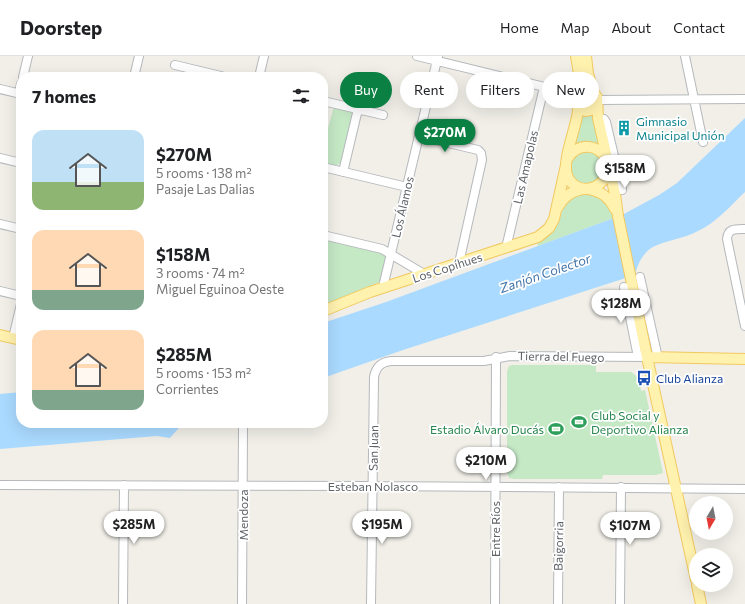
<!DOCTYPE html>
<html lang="en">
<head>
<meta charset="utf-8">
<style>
  :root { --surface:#fff; --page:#f6f6f6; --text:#202124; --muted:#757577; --line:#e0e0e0; --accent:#0b8043 }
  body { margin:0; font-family:Commissioner,sans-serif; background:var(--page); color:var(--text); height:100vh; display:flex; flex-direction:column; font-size:15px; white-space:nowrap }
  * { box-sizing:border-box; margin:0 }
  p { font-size:13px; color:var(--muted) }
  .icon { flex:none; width:22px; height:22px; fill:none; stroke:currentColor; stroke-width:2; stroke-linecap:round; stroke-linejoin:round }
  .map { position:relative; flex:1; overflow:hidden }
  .details { position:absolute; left:16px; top:16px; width:312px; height:356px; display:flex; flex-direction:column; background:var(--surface); border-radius:16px; box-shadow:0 4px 16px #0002 }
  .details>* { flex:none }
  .guide { position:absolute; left:340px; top:16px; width:345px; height:36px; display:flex; gap:8px }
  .needle { width:26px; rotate:190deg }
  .buttons { position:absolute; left:689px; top:440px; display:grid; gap:8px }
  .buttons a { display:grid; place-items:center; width:44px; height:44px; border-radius:50%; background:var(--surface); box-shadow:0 4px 16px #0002; font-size:20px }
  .price { position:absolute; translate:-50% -34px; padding:0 9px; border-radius:14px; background:#fff; color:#222; font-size:13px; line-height:26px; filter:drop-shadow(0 1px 2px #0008) }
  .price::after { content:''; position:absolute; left:50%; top:24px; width:12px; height:9px; margin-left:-6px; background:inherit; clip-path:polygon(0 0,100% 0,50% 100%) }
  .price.active { background:var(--accent); color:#fff }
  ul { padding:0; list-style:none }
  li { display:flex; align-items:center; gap:12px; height:100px; padding:0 16px }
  li span { display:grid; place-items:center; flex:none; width:112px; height:80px; border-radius:12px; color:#555 }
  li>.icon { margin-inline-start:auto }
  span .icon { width:48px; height:48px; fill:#fffc; stroke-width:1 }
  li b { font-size:17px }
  h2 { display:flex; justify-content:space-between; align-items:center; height:48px; padding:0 16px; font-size:17px }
  .tag { padding:0 14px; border-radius:18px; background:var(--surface); box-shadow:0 4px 16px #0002; font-size:14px; line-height:36px }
  .tag.active { background:var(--accent); color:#fff }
  header { display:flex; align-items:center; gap:24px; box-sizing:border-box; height:56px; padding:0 20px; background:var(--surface); border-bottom:1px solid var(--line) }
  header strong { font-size:19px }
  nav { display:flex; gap:22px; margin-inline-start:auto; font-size:14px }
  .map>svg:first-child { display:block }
  .green { fill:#c5e8c5 }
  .water { fill:#aadaff }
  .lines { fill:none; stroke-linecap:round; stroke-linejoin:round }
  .minor-casing { stroke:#b5b8bc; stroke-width:10 }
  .major-casing { stroke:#f2c960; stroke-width:12 }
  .minor { stroke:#fff; stroke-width:8 }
  .major { stroke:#fff2af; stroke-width:10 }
  .labels { text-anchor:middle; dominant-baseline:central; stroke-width:3.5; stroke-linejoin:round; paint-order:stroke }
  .culture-label { font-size:12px; fill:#0d838f; stroke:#fff; text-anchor:start }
  .street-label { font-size:12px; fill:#5f6368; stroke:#fff }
  .transit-label { font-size:12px; fill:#164399; stroke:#fff; text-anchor:start }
  .leisure-label { font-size:12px; fill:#27864d; stroke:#fff; text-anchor:start }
  .water-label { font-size:13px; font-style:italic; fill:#4174aa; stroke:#fff }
</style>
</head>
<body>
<header>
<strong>Doorstep</strong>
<nav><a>Home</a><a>Map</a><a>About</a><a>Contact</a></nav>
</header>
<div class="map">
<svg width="745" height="548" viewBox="0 0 745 548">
  <rect width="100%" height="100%" fill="#f1efe8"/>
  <path class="green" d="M334 50 352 56 353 59 341 106C337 112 329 108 323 107V91Z
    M593 57 600 90 573 91 580 58Z
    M591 94 603 103 605 114 596 128 582 129 571 121 570 107 576 98Z
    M582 137C599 138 609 145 614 162L538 190 537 187C546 182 555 175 559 165 565 149 564 143 582 137Z
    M323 182 381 196C383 198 385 200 386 202 387 207 382 222 380 226L323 249Z
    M512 309H596V316H631L639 322 641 335 645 334 663 417 656 419H603L602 423H514L509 422 507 416V315L509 310Z"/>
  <path class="water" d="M745 62V136C730 150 716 167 698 175 683 183 666 184 651 192 642 199 638 207 635 219L403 294 323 322V267L386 246 622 159 659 139 677 127Z
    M21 336V367H183L170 382 157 380 0 393V338Z"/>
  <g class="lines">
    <g class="minor-casing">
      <path id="minor" d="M417 0 578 39
        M685 0 703 86
        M175 9 225 21
        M23 21 28 0
        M134 21 139 0
        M259 21 264 0
        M0 33 21 38
        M19 38 21 28
        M598 44 745 43
        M323 45 383 59
        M598 62 604 63 606 66 622 134
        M419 80 478 94 481 97 482 104 459 207
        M0 102 21 107
        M323 111 407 131
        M343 116 358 53
        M0 168 21 173
        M745 173C736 173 728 172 727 183L745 270
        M323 179 382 193 424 218
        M506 192 544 31
        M640 221 658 302
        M383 231 438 0
        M624 231 638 301
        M0 235 21 240
        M13 282 21 248
        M0 429 372 430 745 433
        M123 548 124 429
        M242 548 243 370
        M371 548 374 321C376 311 381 306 391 305H484L510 300 647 301
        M495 548 496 301
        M558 548 559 431
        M620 548 621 431"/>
    </g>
    <g class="major-casing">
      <path id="major" d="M576 0 580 24 579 37 576 43C576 48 578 51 578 55 576 72 562 104 567 119 575 141 606 135 608 112
        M586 0 588 18 594 37 597 41 598 62 615 138 618 160 647 301 696 524
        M578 51C584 57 591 56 597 49
        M568 102C577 87 598 87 606 103
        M588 133C601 135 609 141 615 153
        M558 151C564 140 572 134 585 133
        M323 255 370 236 538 181 549 172 554 163 566 109
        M0 279 21 284
        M647 301 745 303
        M697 529 701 548"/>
    </g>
    <use href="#minor" class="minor"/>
    <use href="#major" class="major"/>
  </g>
  <defs>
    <g id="building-bare" transform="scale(1.2)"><path d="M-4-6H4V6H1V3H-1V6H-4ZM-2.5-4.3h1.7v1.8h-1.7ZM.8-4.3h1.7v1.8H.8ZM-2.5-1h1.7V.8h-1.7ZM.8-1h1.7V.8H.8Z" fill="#0f9aa8" stroke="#fff" stroke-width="2.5" paint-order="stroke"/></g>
    <g id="bus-bare" transform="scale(1.2)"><path d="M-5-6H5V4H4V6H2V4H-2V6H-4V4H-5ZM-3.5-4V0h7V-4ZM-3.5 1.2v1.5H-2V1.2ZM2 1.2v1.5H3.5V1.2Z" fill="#1a4fb4" stroke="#fff" stroke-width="2.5" paint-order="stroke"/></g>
    <g id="stadium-bare" transform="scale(1.2)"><path d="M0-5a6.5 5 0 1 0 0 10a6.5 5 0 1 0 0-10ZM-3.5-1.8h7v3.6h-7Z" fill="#2e9e5b" stroke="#fff" stroke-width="2.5" paint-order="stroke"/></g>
  </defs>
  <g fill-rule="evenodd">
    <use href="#building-bare" x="624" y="72"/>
    <use href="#bus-bare" x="644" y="322"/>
    <use href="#stadium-bare" x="579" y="366"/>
    <use href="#stadium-bare" x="556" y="373"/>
  </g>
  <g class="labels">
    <g class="culture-label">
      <text x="636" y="65">Gimnasio<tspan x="636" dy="14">Municipal Unión</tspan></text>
    </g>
    <g class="street-label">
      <text transform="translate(525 111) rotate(-77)">Las Amapolas</text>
      <text transform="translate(402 151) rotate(-77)">Los Álamos</text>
      <text transform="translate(447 211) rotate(-18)">Los Copíhues</text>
      <text transform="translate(561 300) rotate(1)">Tierra del Fuego</text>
      <text transform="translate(373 392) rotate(-89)">San Juan</text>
      <text x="373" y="430">Esteban Nolasco</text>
      <text transform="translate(243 459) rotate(-90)">Mendoza</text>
      <text transform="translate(495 473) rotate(-90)">Entre Ríos</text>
      <text transform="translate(558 490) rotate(-89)">Baigorria</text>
    </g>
    <g class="transit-label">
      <text x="656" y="322">Club Alianza</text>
    </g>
    <g class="leisure-label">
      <text x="591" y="359">Club Social y<tspan x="591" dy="14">Deportivo Alianza</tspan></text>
      <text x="544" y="373" text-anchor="end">Estadio Álvaro Ducás</text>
    </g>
    <g class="water-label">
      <text transform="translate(545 217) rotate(-19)">Zanjón Colector</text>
    </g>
  </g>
</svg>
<div class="buttons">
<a><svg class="needle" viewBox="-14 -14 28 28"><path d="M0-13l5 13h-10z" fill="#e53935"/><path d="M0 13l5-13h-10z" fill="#757577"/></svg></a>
<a><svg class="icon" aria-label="layers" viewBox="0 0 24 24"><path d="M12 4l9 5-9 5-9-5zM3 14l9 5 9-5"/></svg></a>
</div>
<b class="price active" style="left:445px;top:97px">$270M</b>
<b class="price" style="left:625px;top:133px">$158M</b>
<b class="price" style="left:621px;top:268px">$128M</b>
<b class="price" style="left:486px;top:425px">$210M</b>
<b class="price" style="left:134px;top:489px">$285M</b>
<b class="price" style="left:382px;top:489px">$195M</b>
<b class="price" style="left:630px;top:490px">$107M</b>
<div class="guide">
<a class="tag active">Buy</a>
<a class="tag">Rent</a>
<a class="tag">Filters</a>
<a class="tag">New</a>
</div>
<section class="details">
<h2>7 homes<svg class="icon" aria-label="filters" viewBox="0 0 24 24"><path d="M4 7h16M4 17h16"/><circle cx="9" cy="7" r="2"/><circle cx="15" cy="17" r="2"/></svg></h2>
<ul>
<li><span style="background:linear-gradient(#bfe0f5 65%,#8fb573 0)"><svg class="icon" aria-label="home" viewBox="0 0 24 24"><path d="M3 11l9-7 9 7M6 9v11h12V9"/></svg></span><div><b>$270M</b><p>5 rooms · 138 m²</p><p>Pasaje Las Dalias</p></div></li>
<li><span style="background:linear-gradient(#ffd9b3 75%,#7fa58c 0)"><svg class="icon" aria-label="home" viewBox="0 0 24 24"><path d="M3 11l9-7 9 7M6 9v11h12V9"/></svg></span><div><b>$158M</b><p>3 rooms · 74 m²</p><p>Miguel Eguinoa Oeste</p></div></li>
<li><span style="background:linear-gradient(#ffd9b3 75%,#7fa58c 0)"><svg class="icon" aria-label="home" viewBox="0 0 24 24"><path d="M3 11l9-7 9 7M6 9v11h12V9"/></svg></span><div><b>$285M</b><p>5 rooms · 153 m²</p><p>Corrientes</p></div></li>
</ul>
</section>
</div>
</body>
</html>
